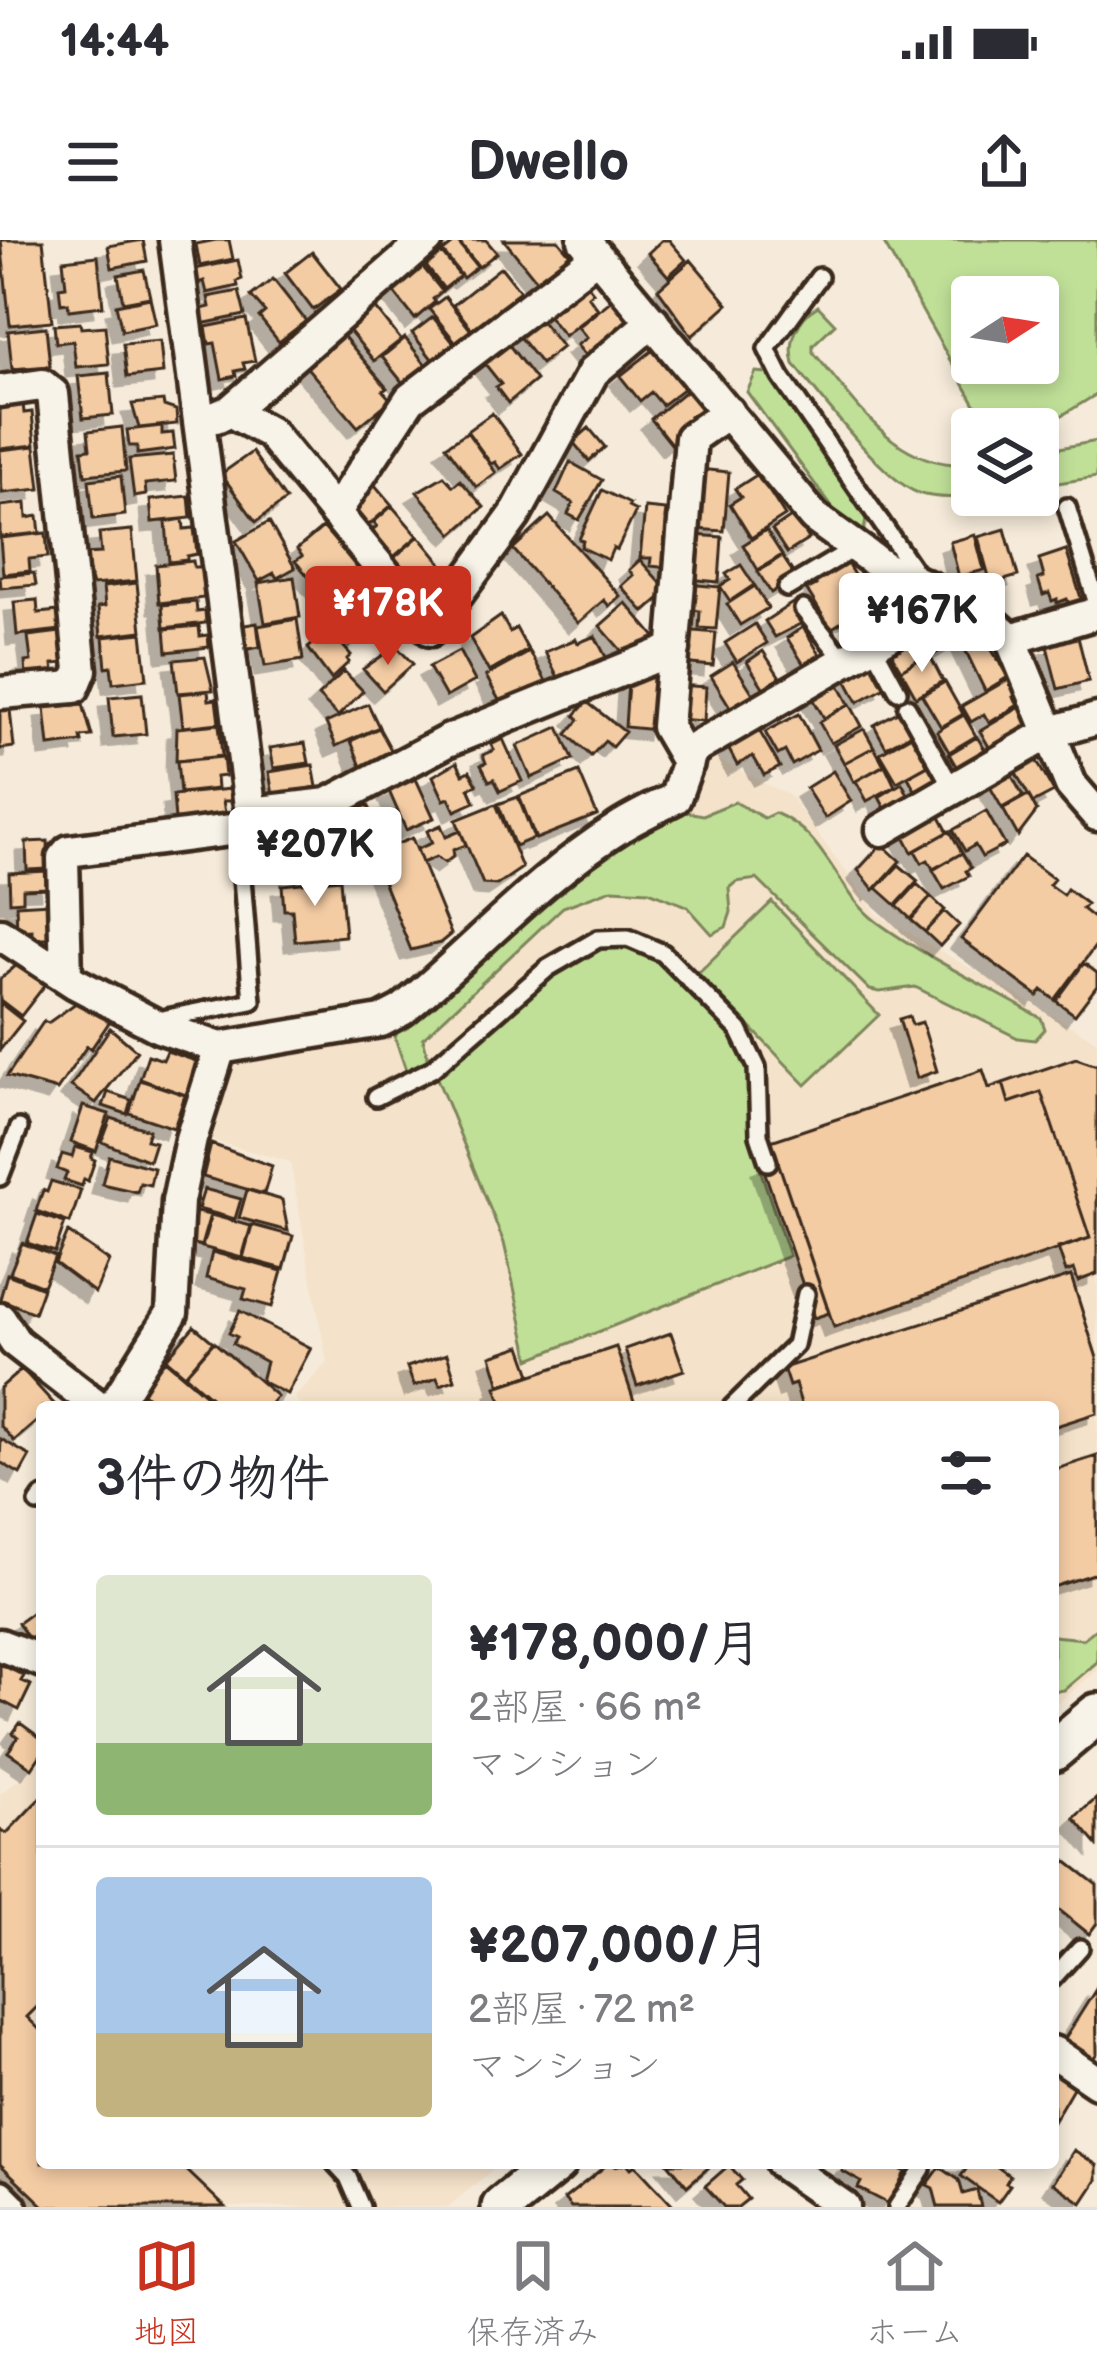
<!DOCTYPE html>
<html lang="ja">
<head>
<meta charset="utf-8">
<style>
  :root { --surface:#fff; --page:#f7f7f7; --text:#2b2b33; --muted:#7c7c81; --line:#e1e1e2; --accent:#c8321e }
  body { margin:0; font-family:"Balsamiq Sans","Klee One",sans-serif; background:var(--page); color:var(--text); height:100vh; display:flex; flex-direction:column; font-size:45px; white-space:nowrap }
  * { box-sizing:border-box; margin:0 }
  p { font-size:39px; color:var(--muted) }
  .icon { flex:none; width:66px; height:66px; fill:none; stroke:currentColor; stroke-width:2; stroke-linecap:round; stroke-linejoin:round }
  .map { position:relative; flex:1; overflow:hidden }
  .drawer { position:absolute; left:36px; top:1161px; width:1023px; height:768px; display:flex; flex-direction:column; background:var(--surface); border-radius:12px; box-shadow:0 6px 18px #0003 }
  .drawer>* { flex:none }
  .needle { width:78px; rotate:78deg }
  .fabs { position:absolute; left:951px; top:36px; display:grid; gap:24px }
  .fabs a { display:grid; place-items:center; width:108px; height:108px; border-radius:12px; background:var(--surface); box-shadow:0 6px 18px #0003; font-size:60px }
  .price { position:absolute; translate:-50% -102px; padding:0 27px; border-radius:12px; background:#fff; color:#222; font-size:39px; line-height:78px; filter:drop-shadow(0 3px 6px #0008) }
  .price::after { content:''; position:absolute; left:50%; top:72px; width:36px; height:27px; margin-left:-18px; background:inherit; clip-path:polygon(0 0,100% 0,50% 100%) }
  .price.active { background:var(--accent); color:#fff }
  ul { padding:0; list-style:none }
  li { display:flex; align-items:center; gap:36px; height:300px; padding:0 60px }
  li+li { border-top:3px solid var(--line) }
  li span { display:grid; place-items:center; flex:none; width:336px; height:240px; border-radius:12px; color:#555 }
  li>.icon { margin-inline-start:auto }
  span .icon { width:144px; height:144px; fill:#fffc; stroke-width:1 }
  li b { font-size:51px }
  h2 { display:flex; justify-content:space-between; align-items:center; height:144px; padding:0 60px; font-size:51px }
  .status { display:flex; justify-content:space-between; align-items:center; height:84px; padding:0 60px; background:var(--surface); direction:ltr }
  .status svg { height:33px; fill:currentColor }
  header { display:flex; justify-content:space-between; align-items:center; height:156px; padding:0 60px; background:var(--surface); font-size:54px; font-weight:800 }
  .tab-bar { display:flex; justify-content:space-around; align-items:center; height:168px; border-top:3px solid var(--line); background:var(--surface); font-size:33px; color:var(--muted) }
  .tab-bar a { display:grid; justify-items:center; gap:6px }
  .tab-bar .active { color:var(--accent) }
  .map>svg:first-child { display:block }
  .built { fill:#f5e2ca }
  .green { fill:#c0e098; stroke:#7e855b; stroke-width:3; fill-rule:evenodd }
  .building { fill:#f4cca4; stroke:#3b2a1e; stroke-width:3; filter:url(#shadow) }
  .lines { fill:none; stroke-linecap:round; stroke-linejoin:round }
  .service-casing { stroke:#3b2a1e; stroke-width:24 }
  .minor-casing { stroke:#3b2a1e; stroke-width:39 }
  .tertiary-casing { stroke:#3b2a1e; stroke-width:48 }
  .service { stroke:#f7f3e8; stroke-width:15 }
  .minor { stroke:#f7f3e8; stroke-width:30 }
  .tertiary { stroke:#f7f3e8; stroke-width:39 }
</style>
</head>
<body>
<div class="status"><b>14:44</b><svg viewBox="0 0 49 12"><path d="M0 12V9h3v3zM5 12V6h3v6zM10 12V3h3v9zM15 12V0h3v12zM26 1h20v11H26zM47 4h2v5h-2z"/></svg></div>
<header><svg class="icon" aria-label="menu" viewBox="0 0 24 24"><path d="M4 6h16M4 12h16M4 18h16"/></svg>Dwello<svg class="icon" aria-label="share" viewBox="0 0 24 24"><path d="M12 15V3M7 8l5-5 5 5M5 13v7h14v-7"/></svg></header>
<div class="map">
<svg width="1097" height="1967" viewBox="0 0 1097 1967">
  <defs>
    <filter id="shadow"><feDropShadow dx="-10" dy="10" stdDeviation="0" flood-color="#0004"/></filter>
  </defs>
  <rect width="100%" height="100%" fill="#f6ebda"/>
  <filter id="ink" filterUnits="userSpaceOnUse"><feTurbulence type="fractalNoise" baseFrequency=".00833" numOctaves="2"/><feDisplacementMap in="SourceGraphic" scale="24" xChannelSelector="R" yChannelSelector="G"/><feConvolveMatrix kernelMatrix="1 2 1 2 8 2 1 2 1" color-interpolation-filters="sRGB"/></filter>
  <g filter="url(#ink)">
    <path class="built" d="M709 515 790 556 878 675 1097 801V1431L1053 1467V1167H304L294 1158 327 1123 290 922 209 900 236 811 384 789 621 598 685 568Z
      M42 1521V1923H501L448 1967H30L0 1938V1554Z"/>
    <path class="green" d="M882 0H1097V154L1038 190 989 189ZM972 57H1038V123H972Z
      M818 66 835 84 813 105V112C858 164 895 230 972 224V255H984C963 257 939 260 918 253 884 241 819 155 794 124 788 102 797 78 818 66Z
      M756 132 766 133 866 279 864 291 840 278 747 152Z
      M1097 201V237L1038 246V212Z
      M735 562 764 578 775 573C827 594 837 653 877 682 928 719 988 747 1041 778L1045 789 1035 800 1018 798 915 747 880 752 870 750 757 639 736 642 729 648 731 672 726 687 712 694 687 666 649 651 612 649 563 667 423 798 429 821 413 832 406 830 395 798 398 790 545 662 623 602 687 572 703 575Z
      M772 662 879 775 806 845 698 733Z
      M617 706 663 720 733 793 752 829 751 902 789 1016 530 1119 504 1003 436 836 554 734 592 710Z
      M1097 1388V1422L1064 1450 1057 1451 1053 1447V1396L1083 1399Z"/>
    <path class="building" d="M1 0H43L52 81 10 85Z
      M143 0 147 21 112 28 108 6Z
      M216 0H229L233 19 200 26 196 4Z
      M457 0H486L497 13 479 27Z
      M504 0H558L574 19 541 46Z
      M662 0H669L686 20 668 36 648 13Z
      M457 1 477 27 463 38 443 12Z
      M312 12 341 49 313 70 285 33Z
      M442 13 460 36 444 49 426 26Z
      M98 16 103 66 69 70 68 63 61 64 59 47 66 46 63 20Z
      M238 20 242 39 237 41 238 46 207 53 204 41 198 43 195 29Z
      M691 20 728 64 692 96 658 49Z
      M422 26 442 51 433 59 435 62 415 79 392 50Z
      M501 27 520 51 513 56 519 64 478 97 453 65Z
      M144 30 150 57 123 62 118 35Z
      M580 35 593 52 588 56 598 69 564 96 548 76 561 66 554 56Z
      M273 39 306 81 279 102 259 77 265 72 251 56Z
      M239 51 245 75 201 84 198 70 210 67 208 57Z
      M445 57 477 98 462 110 429 69Z
      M150 58 156 84 122 91 116 65Z
      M613 59 631 82 589 120 577 105 587 98 578 87Z
      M371 62 401 100 374 121 344 84Z
      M534 73 562 107 541 124 513 89Z
      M433 77 460 111 439 128 412 93Z
      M246 79 255 121 243 123 245 129 235 131 236 136 222 139 215 103 209 104 206 87Z
      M80 83 81 88 105 86 109 124 76 127 73 101 56 103 54 85Z
      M46 87 50 126 12 129 8 91Z
      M340 92 387 148 383 151 391 160 358 187 303 123Z
      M405 98 433 134 407 148 382 117Z
      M160 101 163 133 127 137 123 104Z
      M509 105 536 140 508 163 496 147 501 144 485 124Z
      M653 110 684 148 662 165 651 152 640 161 620 136Z
      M109 133 113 175 83 178 78 136Z
      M688 149 708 175 672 205 651 179Z
      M163 161 164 166 176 170 177 184 139 188 132 164Z
      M23 163 24 173 32 172 35 205 0 209V166Z
      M492 173 522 214 500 229 495 222 491 224 467 191Z
      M162 186V194L173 193 175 209 137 214V206H129L127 190Z
      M122 187 126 231 85 235 82 210 90 209 88 191Z
      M589 188 605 207 589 221 573 202Z
      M467 192 496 233 476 247 446 206Z
      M35 206 40 249 2 253 0 210Z
      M252 212 286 260 256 282 221 234Z
      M173 215 176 241 145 244 146 255 134 257 129 219Z
      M570 222 602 240 579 280 568 274 573 263 556 253Z
      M699 229 729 232 724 291 694 289Z
      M758 234 785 276 751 298 730 264 741 257 735 249Z
      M121 236 125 275 93 279 89 240Z
      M444 236 453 246 460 240 484 267 453 294 417 252Z
      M374 244 392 265 363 290 349 273Z
      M602 250 630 264 628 267 636 271 617 310 613 308 608 320 581 307 583 301 579 299Z
      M189 256 191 278 152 282 150 260Z
      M26 263 27 278 38 276 40 293 0 297V266Z
      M392 266 418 296 389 321 367 295 377 286 374 282Z
      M645 268 666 270 665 278 675 279 670 328 650 326 651 318H640Z
      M794 275 809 299 787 313 772 290Z
      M549 276 620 356 609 366 604 360 578 383 513 309Z
      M183 279 184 289 194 288 197 314 187 316V320L169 322 166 282Z
      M269 282 295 328 277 338 274 333 259 341 236 301Z
      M323 287 369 340 336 369 295 321 302 316 297 309Z
      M1005 289 1018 336 991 344 978 297Z
      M132 290 137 341 93 345 84 314 101 313 99 293Z
      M766 290 782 315 758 330 743 305Z
      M46 293 48 317 29 319 30 331 3 334 0 298Z
      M693 295 722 297 719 342 688 339Z
      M975 295 984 330 959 337 950 302Z
      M419 296 452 336 432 353 421 340 412 348 389 322Z
      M1066 310 1082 361 1070 366 1067 359 1057 363V359L1052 361 1049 353 1043 355 1038 339 1044 337 1039 319Z
      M782 316 796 337 771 353 758 332Z
      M640 320 668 351 644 372 621 346 633 335 629 330Z
      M845 320 860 345 852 350 863 368 831 389 807 350 816 345 813 341Z
      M193 321 194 327H201L204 358 159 363 156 325Z
      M741 325 754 345 730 361 720 346 730 340 726 334Z
      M34 333 36 345 1 348 0 336Z
      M294 337 300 377 265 383 258 343Z
      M137 343 142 391 101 396 98 367 105 366 103 347Z
      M687 344 720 347 716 389 699 388 700 371 685 369Z
      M755 346 768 368 740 385 727 364Z
      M358 356 376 376 372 379 376 383 349 406 334 389 340 382 335 376Z
      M37 360 38 373 59 371 61 390 17 395 14 362Z
      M196 362 197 372 205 371 206 383 164 388 162 365Z
      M794 362 806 381 775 397 765 381Z
      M626 363 656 398 643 410 639 405 626 416 600 386Z
      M953 373 967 395 933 415 920 392Z
      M501 376 510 392 516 388 528 410 489 432 470 398Z
      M297 379 303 420 265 426 258 386Z
      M257 383 260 407 243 410 239 386Z
      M755 384 767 403 737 422 725 403Z
      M199 386 200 396 208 395 209 407 167 412 165 389Z
      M803 387 824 421 808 431 787 398Z
      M329 390 351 415 347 419 349 422 331 439 308 408Z
      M684 390 716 393 713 426 681 423Z
      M980 390 1008 437 985 451 961 401Z
      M61 392 65 423 53 424 54 434 26 437 25 422 31 421 28 396Z
      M142 393 147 439 113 443 111 426 106 427 103 397Z
      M913 393 925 415 901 430 888 408Z
      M595 396 608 421 561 443 545 412 576 399 578 403Z
      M1078 397 1089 441 1058 449 1047 406Z
      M396 406 413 424 383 451 363 429Z
      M459 411 475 441 446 457 429 427Z
      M763 411 785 445 768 455 747 422Z
      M530 412 548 445 508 468 503 460 500 462 486 436Z
      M929 414 943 441 916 457 901 430Z
      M205 417 213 450 178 453 174 420Z
      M867 420 870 425 874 423 887 446 858 462 843 434Z
      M733 422 757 460 735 475 711 436Z
      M344 431 363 451 338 476 318 456Z
      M639 435 661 436 657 490 625 487 628 442H639Z
      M836 439 849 464 824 478 810 453Z
      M1009 439 1018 454 1013 457 1018 465 989 483 984 474 971 482 962 466Z
      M945 442 963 474 941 487 922 455Z
      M678 445 706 447 704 481 675 479Z
      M208 451 209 460 216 459 219 483 183 487 179 454Z
      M142 454 146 494 113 497 109 457Z
      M587 462 625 492 612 507 605 501 591 516 567 494 579 480 575 475Z
      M83 464 92 496 81 497 82 502 49 506 45 468Z
      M368 464 379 487 336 506 326 483Z
      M850 464 862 486 831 503 819 482Z
      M1022 466 1032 482 1019 490 1023 496 993 514 980 491Z
      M10 470 14 507 0 509V471Z
      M901 470 914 492 886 507 874 485Z
      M799 474 818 510 792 525 785 511 778 515 765 492Z
      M964 475 976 496 949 512 937 491Z
      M219 484 222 516 176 521 177 488Z
      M756 485 780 527 764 535 753 516 737 525 725 502Z
      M559 487 573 519 531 538 517 506Z
      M379 488 394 515 362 529 351 501Z
      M864 489 874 507 844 523 834 505Z
      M915 493 931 523 897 542 880 513Z
      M977 497 989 516 960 533 949 514Z
      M503 499 522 541 500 551 494 539 489 541 481 525 486 523 483 515 494 510 491 505Z
      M305 503 309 523 274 528 270 508Z
      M874 507 884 525 854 542 844 523Z
      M223 517 225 536 216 537 217 549 180 553 177 521Z
      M1018 518 1022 527 1036 520 1054 552 1033 563 1010 523Z
      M457 522 463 534 470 531 477 545 469 548 475 562 455 571 449 558 444 560 433 536Z
      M932 524 944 545 920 559 908 537Z
      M313 525 317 547 273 555 269 532Z
      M885 525 895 546 867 561 856 541Z
      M1007 527 1023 556 1002 568 985 538Z
      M833 531 851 561 825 578 806 548Z
      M579 532 597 575 536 599 519 556Z
      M416 539 434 578 406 590 389 551Z
      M902 543 914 565 890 578 879 557Z
      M230 549 231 561H223L225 573 175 580 173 555Z
      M1028 555 1037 571 1018 596 1003 569Z
      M518 557 534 598 515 606 498 564Z
      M496 564 522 628 497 645 483 644 456 580Z
      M368 565 373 575 379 572 389 594 360 607 345 576Z
      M935 568 948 592 912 612 899 588Z
      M986 571 1005 605 982 617 975 605 965 611 953 590Z
      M330 579 334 620 290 625 287 599 275 601 273 585Z
      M441 585 446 597 460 591 466 605 453 610 454 616 445 623 436 617 422 623 417 609 432 603 427 591Z
      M950 591 962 613 933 629 928 620 922 623 915 611Z
      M412 598 451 694 440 703 411 710 372 614Z
      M48 601 49 629 27 630 26 602Z
      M882 604 900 621 874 650 858 630Z
      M962 613 971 628 966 631 969 636 944 649 933 630Z
      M1023 616 1054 639 1049 645 1063 655 1067 649 1087 664 1082 669 1092 677 1097 671V704L1055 760 1042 750 1038 756 961 699Z
      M334 621 336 637 307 640 305 624Z
      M899 625 918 641 896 665 877 648Z
      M49 631 50 648 23 649V661L10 662 9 633Z
      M340 639 345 696 295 701 292 670H284L282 645Z
      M917 644 931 657 911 679 897 666Z
      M931 657 945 670 925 692 911 680Z
      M50 663 52 698H32V690L17 691 16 665Z
      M944 671 959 685 940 706 925 692Z
      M1084 723 1097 733V746L1075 775 1056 761Z
      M18 724 45 745 21 776 0 760V739Z
      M80 760 110 781 91 809 87 806 57 850 7 836 44 781 48 783Z
      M0 763 23 781 0 810Z
      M909 776 912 785 922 782 937 831 917 838 899 779Z
      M110 788 137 811 96 863 71 846Z
      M167 811 196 821 186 855 140 839 148 815 163 820Z
      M1076 818 1097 825V1034L1078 1041 1074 1029 1066 1032 1058 1008 1090 998 1041 852 1009 863 1003 843Z
      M983 830 989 848 1003 843 1009 863 1041 852 1090 998 834 1087 771 901Z
      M140 840 185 855 174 888 129 873Z
      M108 852 131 860 127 874 103 866Z
      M83 866 109 874 96 911 71 902Z
      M111 878 149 890 146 900 155 902 149 921 102 902Z
      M211 904 272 926 264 954 203 937Z
      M75 907 93 912 91 918 95 920 88 941 84 939 82 946 64 940 67 933 57 929 62 914 72 917Z
      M109 916 154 928 150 945 140 943 137 952 102 944Z
      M777 919 829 1073 814 1078 762 924Z
      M51 941 81 950 70 983 36 971 43 950 47 952Z
      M204 949 241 959 235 979 198 969Z
      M247 950 282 960 288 991 239 978Z
      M196 972 210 975 201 1006 188 1002Z
      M37 974 65 983 55 1012 27 1003Z
      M211 975 251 986 242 1018 202 1007Z
      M252 985 293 996 284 1029 243 1018Z
      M68 992 109 1021 95 1053 55 1023Z
      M22 1003 55 1016 43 1046 10 1033Z
      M212 1012 282 1031 272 1067 243 1059 246 1049 206 1038Z
      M7 1034 43 1048 34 1073 0 1059Z
      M1071 1036 1097 1118V1173L1053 1187V1167H802L795 1144 789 1146 783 1128Z
      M240 1071 311 1108 287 1154 261 1141 266 1122 233 1104 237 1097 229 1093Z
      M194 1086 213 1102 185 1135 166 1119Z
      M671 1093 684 1130 637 1146 625 1109Z
      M214 1102 277 1156 268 1167H222L185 1135Z
      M521 1106 531 1134 500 1145 491 1116Z
      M616 1107 636 1167H503L496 1147Z
      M447 1114 455 1140 440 1145 437 1138 414 1146 407 1127Z
      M165 1120 220 1167H159L140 1150Z
      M22 1129 55 1165 42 1167V1177L14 1201 0 1185V1148Z
      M1 1199 30 1216 20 1234 0 1222Z
      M1097 1216V1333L1053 1347V1230Z
      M33 1372 42 1392 30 1401 18 1383Z
      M0 1424 24 1436 21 1441 31 1445 19 1470 0 1460Z
      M20 1483 42 1499V1513L32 1528 8 1512 18 1497 13 1493Z
      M42 1556V1762L27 1777 42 1792V1923H179L225 1967H45L0 1924V1590L7 1593Z
      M1097 1558V1605L1074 1578Z
      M1066 1621 1097 1645V1683L1089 1694 1053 1665V1638Z
      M1096 1749 1097 1813 1090 1823 1062 1803Z
      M1053 1831 1074 1846 1053 1882Z
      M1074 1910 1097 1925V1940L1082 1963 1053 1943Z
      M609 1923 615 1926 627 1923 631 1928 635 1925 674 1967H571L564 1959Z
      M668 1923H714L687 1946Z
      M847 1923H892L905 1932 889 1964 858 1948 861 1942 842 1931Z
      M961 1923H992L1010 1936 1006 1943 1010 1945 998 1962 961 1936 967 1928Z
      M729 1925 742 1940 736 1945 748 1959 738 1967H724L705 1946Z
      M940 1927 959 1940 963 1954 977 1950 981 1967H938L933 1948 927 1945Z"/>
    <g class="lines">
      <g class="service-casing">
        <path id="service" d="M819 37 767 109 781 137 918 336
          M1067 267 1097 364
          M787 348 856 307
          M803 369 845 421
          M873 405 898 451
          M907 467 953 549
          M161 785 167 778 252 761 238 589
          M376 857 432 829 548 728 598 699 628 698 663 713 739 790 757 827 759 895 768 922
          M0 937 19 888
          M732 1167 795 1105 806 1054
          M38 1263 42 1257
          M1053 1738 1080 1708
          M335 1923 348 1937 361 1967
          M897 1967 922 1929"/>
      </g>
      <g class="minor-casing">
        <path id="minor" d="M584 0 814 277 883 327 977 369 1011 399 1071 545 1097 575
          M0 151 42 145 53 154 81 430 74 447 0 453
          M230 171 270 193 431 390 515 275 593 132 653 81
          M216 177 230 171 427 0
          M335 273 410 159 597 16
          M1011 399 1097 373
          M688 523 667 487 691 198 728 172
          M251 573 328 564 447 501 674 409
          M882 590 1051 492 1097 479
          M0 694 75 743 159 787 220 808 381 781 402 770C474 711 537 639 617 589 635 577 656 568 675 558L692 510 953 358
          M66 737 63 618 69 611 238 589 252 581 175 0
          M0 1079 15 1102 99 1167
          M113 1167 172 1073 178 961 191 899 220 808
          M0 1405 42 1421
          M1053 1812 1097 1842
          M781 1923 844 1967
          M0 1956 11 1967"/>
      </g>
      <g class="tertiary-casing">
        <path id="tertiary" d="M1053 1511 1097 1474
          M502 1967 556 1923"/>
      </g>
      <use href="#service" class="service"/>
      <use href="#minor" class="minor"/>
      <use href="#tertiary" class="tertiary"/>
    </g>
  </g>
</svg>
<div class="fabs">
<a><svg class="needle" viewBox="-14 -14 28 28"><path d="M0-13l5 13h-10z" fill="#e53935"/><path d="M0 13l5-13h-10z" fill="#7c7c81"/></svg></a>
<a><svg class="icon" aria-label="layers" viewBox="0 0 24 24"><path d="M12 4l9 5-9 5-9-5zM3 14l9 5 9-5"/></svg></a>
</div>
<b class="price active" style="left:388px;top:428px">¥178K</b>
<b class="price" style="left:922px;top:435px">¥167K</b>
<b class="price" style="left:315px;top:669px">¥207K</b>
<section class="drawer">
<h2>3件の物件<svg class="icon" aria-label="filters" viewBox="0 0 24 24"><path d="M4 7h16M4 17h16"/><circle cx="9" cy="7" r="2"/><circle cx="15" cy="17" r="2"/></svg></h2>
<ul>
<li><span style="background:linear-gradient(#dfe7d0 70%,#8fb573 0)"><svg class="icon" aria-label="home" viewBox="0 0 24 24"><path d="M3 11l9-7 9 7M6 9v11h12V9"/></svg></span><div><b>¥178,000/月</b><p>2部屋 · 66 m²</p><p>マンション</p></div></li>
<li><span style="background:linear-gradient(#a9c7e8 65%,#c2b280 0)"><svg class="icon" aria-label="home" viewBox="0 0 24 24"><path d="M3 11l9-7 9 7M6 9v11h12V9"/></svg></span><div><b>¥207,000/月</b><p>2部屋 · 72 m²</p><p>マンション</p></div></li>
</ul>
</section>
</div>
<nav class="tab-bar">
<a class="active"><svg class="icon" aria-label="map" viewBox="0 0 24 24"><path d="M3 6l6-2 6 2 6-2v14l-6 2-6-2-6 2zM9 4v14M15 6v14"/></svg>地図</a>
<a><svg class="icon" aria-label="saved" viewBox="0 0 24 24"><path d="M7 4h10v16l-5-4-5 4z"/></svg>保存済み</a>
<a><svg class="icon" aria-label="home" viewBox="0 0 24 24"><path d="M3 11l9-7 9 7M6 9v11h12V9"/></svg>ホーム</a>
</nav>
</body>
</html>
